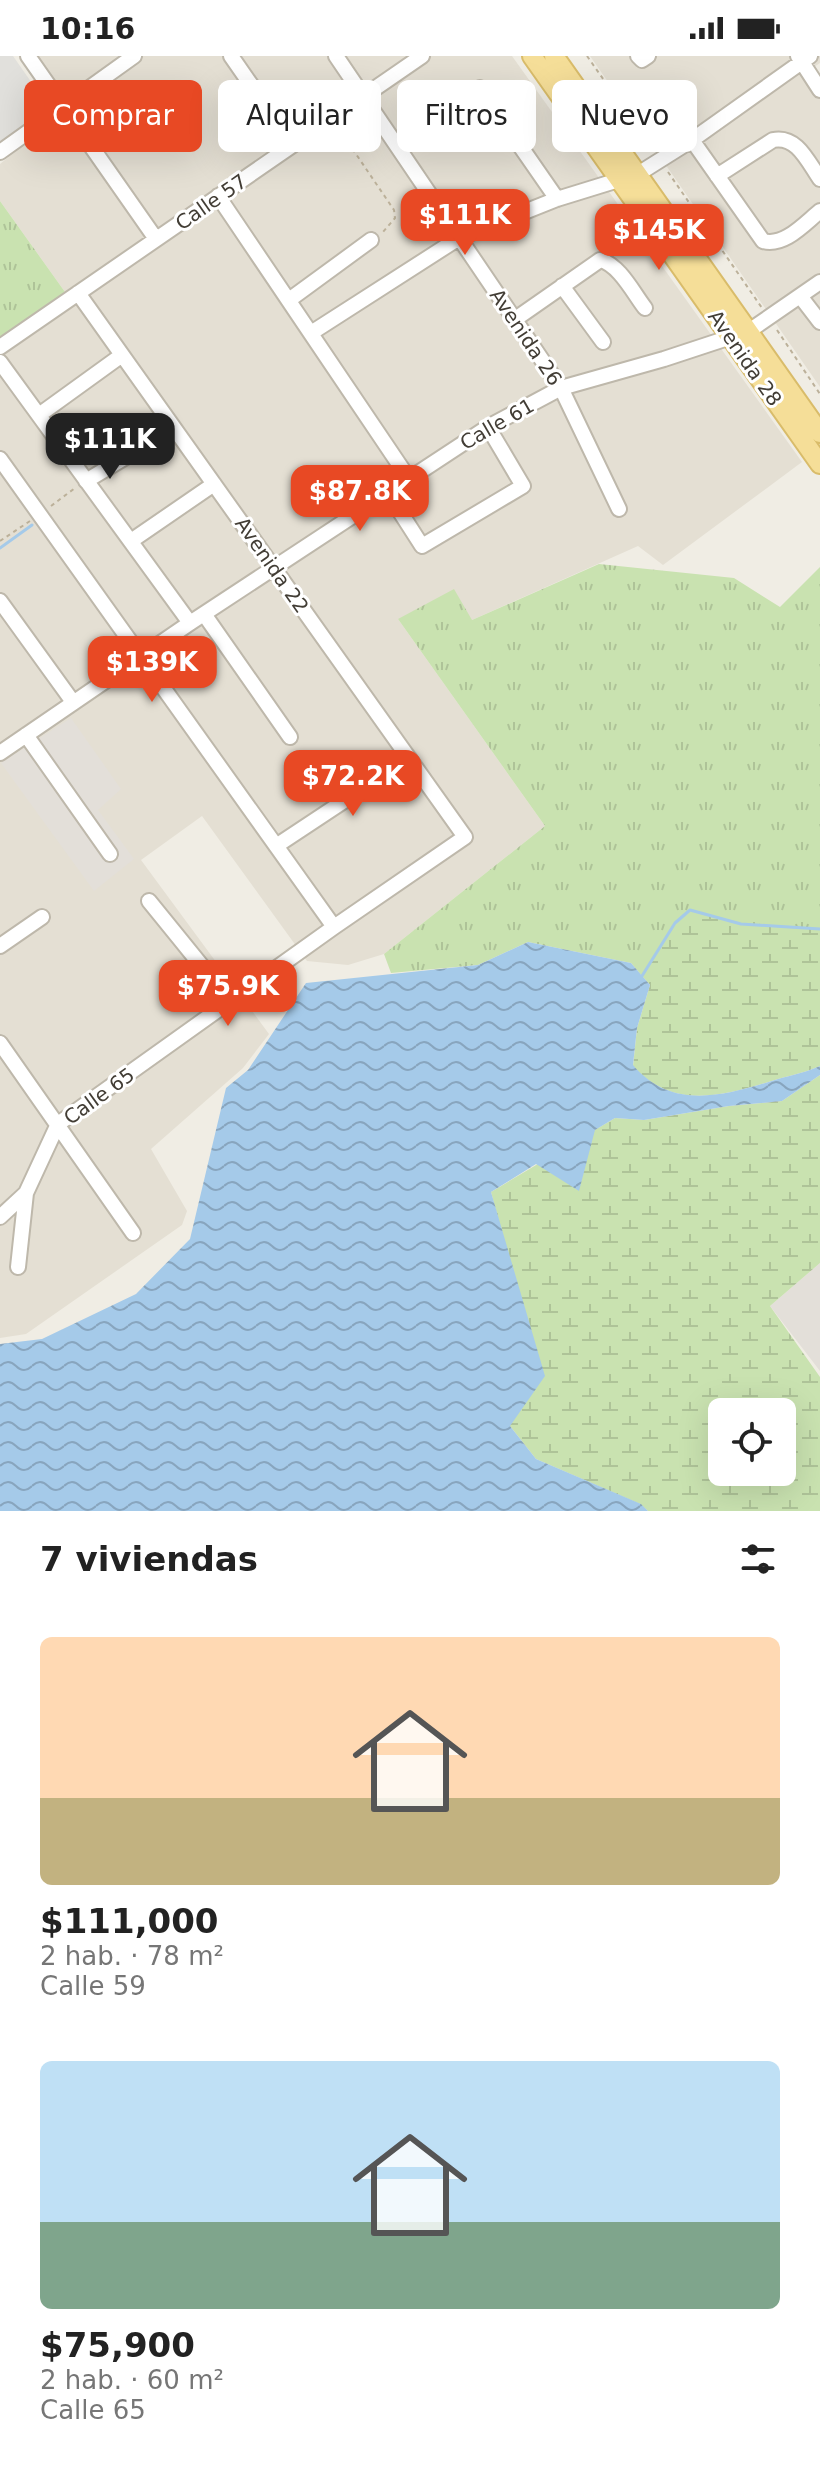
<!DOCTYPE html>
<html lang="es">
<head>
<meta charset="utf-8">
<style>
  :root { --surface:#fff; --page:#f6f6f6; --text:#222; --muted:#767676; --accent:#e84924 }
  body { margin:0; font-family:"DejaVu Sans",sans-serif; background:var(--page); color:var(--text); height:100vh; display:flex; flex-direction:column; font-size:30px; white-space:nowrap }
  * { box-sizing:border-box; margin:0 }
  p { font-size:26px; color:var(--muted) }
  .icon { flex:none; width:44px; height:44px; fill:none; stroke:currentColor; stroke-width:2; stroke-linecap:round; stroke-linejoin:round }
  .map { position:relative; height:1455px; overflow:hidden }
  .details { display:flex; flex-direction:column; background:var(--surface); flex:1 }
  .details>* { flex:none }
  .top-card { position:absolute; left:24px; top:24px; width:772px; height:72px; display:flex; gap:16px }
  .controls { position:absolute; left:708px; top:1342px; display:grid; gap:16px }
  .controls a { display:grid; place-items:center; width:88px; height:88px; border-radius:12px; background:var(--surface); box-shadow:0 8px 32px #0002; font-size:40px }
  .price { position:absolute; translate:-50% -68px; padding:0 18px; border-radius:16px; background:var(--accent); color:#fff; font-size:26px; line-height:52px; filter:drop-shadow(0 2px 4px #0008) }
  .price::after { content:''; position:absolute; left:50%; top:48px; width:24px; height:18px; margin-left:-12px; background:inherit; clip-path:polygon(0 0,100% 0,50% 100%) }
  .price.selected { background:#222; color:#fff }
  ul { padding:0; list-style:none }
  li { display:grid; align-content:center; gap:16px; height:424px; padding:0 40px }
  li span { display:grid; place-items:center; height:248px; border-radius:12px; color:#555 }
  li>.icon { margin-inline-start:auto }
  span .icon { width:144px; height:144px; fill:#fffc; stroke-width:1 }
  li b { font-size:34px }
  h2 { display:flex; justify-content:space-between; align-items:center; height:96px; padding:0 40px; font-size:34px }
  .chip { padding:0 28px; border-radius:12px; background:var(--surface); box-shadow:0 8px 32px #0002; font-size:28px; line-height:72px }
  .chip.selected { background:var(--accent); color:#fff }
  .status { display:flex; justify-content:space-between; align-items:center; height:56px; padding:0 40px; background:var(--surface); direction:ltr }
  .status svg { height:22px; fill:currentColor }
  .map>svg:first-child { display:block }
  .residential { fill:#e4dfd3 }
  .industrial { fill:#e3dfd9 }
  .grass { fill:url(#grass-tufts) }
  .wetland { fill:url(#wetland-marsh); fill-rule:evenodd }
  .parking { fill:#e1e0dc }
  .water { fill:url(#water-waves) }
  .lines { fill:none; stroke-linecap:round; stroke-linejoin:round }
  .stream { stroke:#a5cae9; stroke-width:3 }
  .minor-casing { stroke:#beb8ab; stroke-width:18 }
  .major-casing { stroke:#d9bc6a; stroke-width:22 }
  .path { stroke:#bcb19a; stroke-width:2; stroke-dasharray:4 4; stroke-linecap:butt }
  .minor { stroke:#fff; stroke-width:14 }
  .major { stroke:#f5de98; stroke-width:18 }
  .labels { text-anchor:middle; dominant-baseline:central; stroke-width:6; stroke-linejoin:round; paint-order:stroke }
  .street-label { font-size:20px; fill:#423d35; stroke:#fff }
</style>
</head>
<body>
<div class="status"><b>10:16</b><svg viewBox="0 0 49 12"><path d="M0 12V9h3v3zM5 12V6h3v6zM10 12V3h3v9zM15 12V0h3v12zM26 1h20v11H26zM47 4h2v5h-2z"/></svg></div>
<div class="map">
<svg width="820" height="1455" viewBox="0 0 820 1455">
  <defs>
    <pattern id="grass-tufts" width="24" height="20" patternUnits="userSpaceOnUse" patternTransform="scale(2)"><rect width="24" height="20" fill="#c9e2b0"/><path d="M3 7l-1-3M5 7V3M7 7l1-3M15 17l-1-3M17 17v-4M19 17l1-3" fill="none" stroke="#aec398"/></pattern>
    <pattern id="wetland-marsh" width="20" height="14" patternUnits="userSpaceOnUse" patternTransform="scale(2)"><rect width="20" height="14" fill="#c9e2b0"/><path d="M1 5h8M5 5V1M11 12h8M15 12V8" fill="none" stroke="#aec398"/></pattern>
    <pattern id="water-waves" width="16" height="10" patternUnits="userSpaceOnUse" patternTransform="scale(2)"><rect width="16" height="10" fill="#a5cae9"/><path d="M0 5q4-4 8 0t8 0" fill="none" stroke="#88a5be"/></pattern>
  </defs>
  <rect width="100%" height="100%" fill="#f0ede4"/>
  <path class="residential" d="M35 0H512L802 406 663 509 638 490 472 564 398 563 545 770 384 898 348 909 307 905 202 760 141 804 269 978 243 1012 151 1093 187 1155 182 1169 26 1278 0 1282V282L65 236 0 145V108L70 51Z
    M590 0H820V7L814 11 820 19V331Z"/>
  <path class="industrial" d="M71 662 121 733 98 754 134 803 94 835 1 707Z
    M820 1207V1315L770 1250Z"/>
  <path class="grass" d="M0 145 65 236 0 282Z
    M599 508 734 522 780 551 820 511V873L741 868 690 854 675 867 642 920 631 907 528 886 478 909 391 917 384 898 545 770 398 563 454 533 472 564Z"/>
  <path class="wetland" d="M690 854 741 868 820 873V1010C807 1016 792 1019 778 1023 726 1039 674 1056 633 1010L637 972 650 929 642 920 675 867Z
    M820 1019V1207L770 1250 820 1321V1455H648L640 1448 536 1403 510 1370 509 1203 491 1136 615 1062 644 1064 729 1050 782 1045ZM722 1356H782V1416H722Z"/>
  <path class="parking" d="M0 0H13L50 53 0 88Z"/>
  <path class="water" d="M528 886 631 907 650 929 637 972 633 1009C673 1056 726 1039 778 1023 792 1019 807 1016 820 1010V1019L782 1045 729 1050 644 1064 615 1062 595 1074 579 1135 536 1108 491 1136 545 1320 510 1370 536 1403 641 1448 648 1455H0V1288L42 1283 136 1238 190 1183 226 1032 248 1014 306 927 478 909Z"/>
  <g class="lines">
    <path class="stream" d="M0 492 32 469
      M642 920 675 867 690 854 741 868 820 873"/>
    <g class="minor-casing">
      <path id="minor" d="M28 0 156 183
        M231 0 293 89
        M336 0 561 332 619 453
        M638 0 642 4 648 0
        M798 0 820 34
        M480 32 557 143
        M692 84 763 185C784 191 804 168 820 155
        M94 94 149 56
        M0 96 134 0
        M717 120 773 84C797 79 808 106 820 123
        M218 140 409 423
        M562 230 603 286
        M800 240 820 266
        M289 244 371 184
        M514 264 600 204C619 208 634 238 645 252
        M311 277 459 182 557 143 638 118 692 84 810 0
        M0 291 422 0
        M0 306 190 567
        M39 359 122 299
        M0 403 334 871
        M86 425 174 372
        M388 437 422 490 523 430 488 371
        M131 485 214 428
        M0 545 73 646
        M204 558 290 681
        M26 679 110 798
        M0 697 190 567 488 371 561 332 664 303 749 275 820 226
        M276 790 409 702
        M149 845 231 946
        M0 890 42 861
        M0 987 133 1177
        M0 1161 26 1137 58 1068 334 871 465 781 78 237
        M18 1211 26 1137"/>
    </g>
    <g class="major-casing">
      <path id="major" d="M532 0 820 408
        M554 0 820 377"/>
    </g>
    <path class="path" d="M587 0 653 94
      M339 73 394 154 395 162 383 176
      M668 116 762 252
      M777 274 820 338
      M51 450 75 432
      M0 485 30 465"/>
    <use href="#minor" class="minor"/>
    <use href="#major" class="major"/>
  </g>
  <g class="labels">
    <g class="street-label">
      <text transform="translate(211 146) rotate(-35)">Calle 57</text>
      <text transform="translate(526 281) rotate(56)">Avenida 26</text>
      <text transform="translate(745 302) rotate(55)">Avenida 28</text>
      <text transform="translate(497 368) rotate(-30)">Calle 61</text>
      <text transform="translate(272 509) rotate(55)">Avenida 22</text>
      <text transform="translate(99 1040) rotate(-36)">Calle 65</text>
    </g>
  </g>
</svg>
<div class="controls">
<a><svg class="icon" aria-label="locate" viewBox="0 0 24 24"><circle cx="12" cy="12" r="6"/><path d="M12 2v4M12 18v4M2 12h4M18 12h4"/></svg></a>
</div>
<b class="price" style="left:465px;top:201px">$111K</b>
<b class="price" style="left:659px;top:216px">$145K</b>
<b class="price selected" style="left:110px;top:425px">$111K</b>
<b class="price" style="left:360px;top:477px">$87.8K</b>
<b class="price" style="left:152px;top:648px">$139K</b>
<b class="price" style="left:353px;top:762px">$72.2K</b>
<b class="price" style="left:228px;top:972px">$75.9K</b>
<div class="top-card">
<a class="chip selected">Comprar</a>
<a class="chip">Alquilar</a>
<a class="chip">Filtros</a>
<a class="chip">Nuevo</a>
</div>
</div>
<section class="details">
<h2>7 viviendas<svg class="icon" aria-label="filters" viewBox="0 0 24 24"><path d="M4 7h16M4 17h16"/><circle cx="9" cy="7" r="2"/><circle cx="15" cy="17" r="2"/></svg></h2>
<ul>
<li><span style="background:linear-gradient(#ffd9b3 65%,#c2b280 0)"><svg class="icon" aria-label="home" viewBox="0 0 24 24"><path d="M3 11l9-7 9 7M6 9v11h12V9"/></svg></span><div><b>$111,000</b><p>2 hab. · 78 m²</p><p>Calle 59</p></div></li>
<li><span style="background:linear-gradient(#bfe0f5 65%,#7fa58c 0)"><svg class="icon" aria-label="home" viewBox="0 0 24 24"><path d="M3 11l9-7 9 7M6 9v11h12V9"/></svg></span><div><b>$75,900</b><p>2 hab. · 60 m²</p><p>Calle 65</p></div></li>
</ul>
</section>
</body>
</html>
